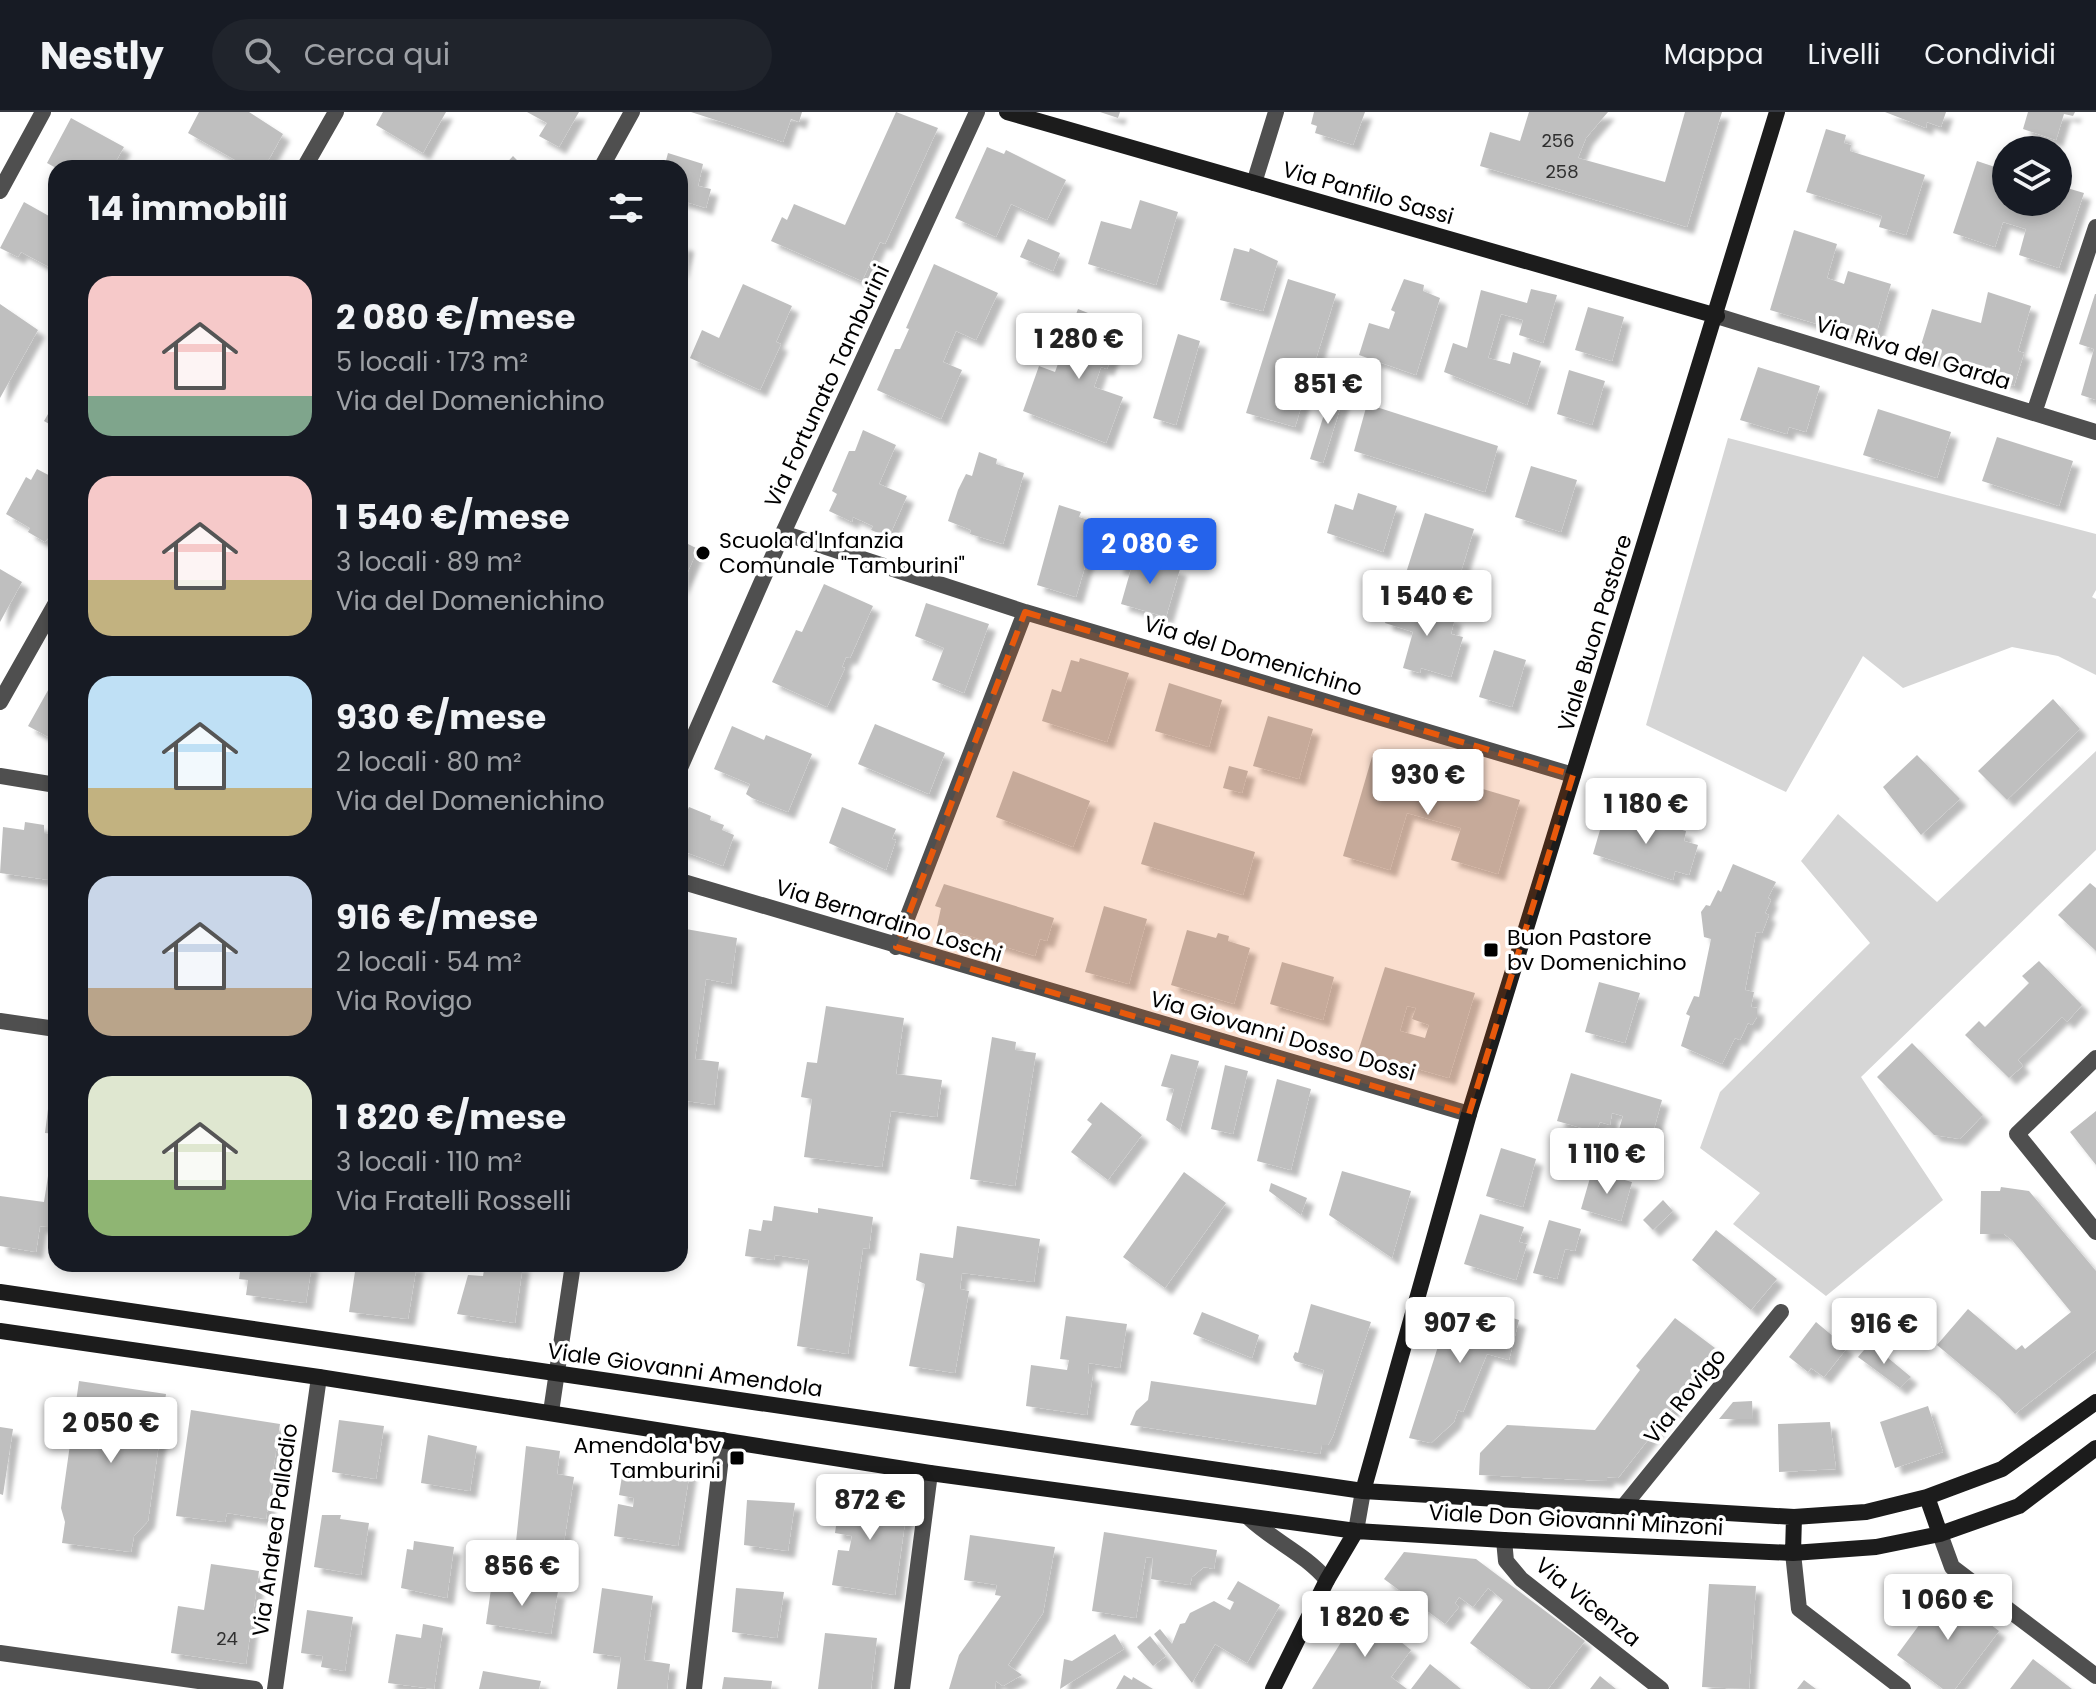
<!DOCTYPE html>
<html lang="it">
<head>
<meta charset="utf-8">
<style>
  :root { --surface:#171b24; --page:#20242c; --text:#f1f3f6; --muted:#9ea1a6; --line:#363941; --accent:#2563eb }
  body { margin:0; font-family:Poppins,sans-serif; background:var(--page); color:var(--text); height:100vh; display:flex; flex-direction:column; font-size:30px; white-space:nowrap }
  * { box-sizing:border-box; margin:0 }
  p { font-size:26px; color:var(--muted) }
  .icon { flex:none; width:44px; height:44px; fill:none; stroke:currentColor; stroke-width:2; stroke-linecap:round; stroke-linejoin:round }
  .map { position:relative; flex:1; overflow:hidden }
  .details { position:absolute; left:48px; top:48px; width:640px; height:1112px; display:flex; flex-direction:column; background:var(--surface); border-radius:24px; box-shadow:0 4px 12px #0003 }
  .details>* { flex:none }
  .buttons { position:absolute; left:1992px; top:24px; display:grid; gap:16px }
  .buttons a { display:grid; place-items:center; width:80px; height:80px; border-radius:50%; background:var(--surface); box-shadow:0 4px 12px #0003; font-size:40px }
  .price { position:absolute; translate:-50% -68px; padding:0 18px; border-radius:8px; background:#fff; color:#222; font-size:26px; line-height:52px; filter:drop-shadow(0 2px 4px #0008) }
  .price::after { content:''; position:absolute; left:50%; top:48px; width:24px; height:18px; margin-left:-12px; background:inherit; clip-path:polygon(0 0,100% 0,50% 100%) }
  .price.current { background:var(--accent); color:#fff }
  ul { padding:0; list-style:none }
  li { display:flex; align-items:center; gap:24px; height:200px; padding:0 40px }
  li span { display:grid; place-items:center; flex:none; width:224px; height:160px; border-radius:24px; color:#555 }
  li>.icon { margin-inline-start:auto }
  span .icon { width:96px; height:96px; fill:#fffc; stroke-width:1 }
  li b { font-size:34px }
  h2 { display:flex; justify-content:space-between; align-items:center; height:96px; padding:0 40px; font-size:34px }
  header { display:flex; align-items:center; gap:48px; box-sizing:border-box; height:112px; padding:0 40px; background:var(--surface); border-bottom:2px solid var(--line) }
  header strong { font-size:38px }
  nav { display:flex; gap:44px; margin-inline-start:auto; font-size:28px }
  .search { width:560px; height:72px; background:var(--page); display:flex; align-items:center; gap:20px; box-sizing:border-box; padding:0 28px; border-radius:44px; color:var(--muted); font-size:30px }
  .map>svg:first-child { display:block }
  .green { fill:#d6d6d6 }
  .building { fill:#bfbfbf; fill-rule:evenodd; filter:url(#shadow) }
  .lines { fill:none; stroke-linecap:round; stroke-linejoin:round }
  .street { stroke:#4f4f4f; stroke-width:16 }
  .secondary { stroke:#1c1c1c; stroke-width:16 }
  .marked { fill:#e8590c; fill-opacity:0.2; stroke:#e8590c; stroke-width:6; stroke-dasharray:16 10; stroke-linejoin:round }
  .poi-dot { fill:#000; stroke:#fff; stroke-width:3 }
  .labels { text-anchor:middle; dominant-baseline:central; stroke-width:7; stroke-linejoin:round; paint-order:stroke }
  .number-label { font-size:18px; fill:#303030 }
  .street-label { font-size:22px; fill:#000; stroke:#fff }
  .poi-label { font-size:22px; fill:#000; stroke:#fff; text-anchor:start }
</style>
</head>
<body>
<header>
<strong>Nestly</strong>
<div class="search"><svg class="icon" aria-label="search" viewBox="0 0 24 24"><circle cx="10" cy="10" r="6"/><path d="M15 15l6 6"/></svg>Cerca qui</div>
<nav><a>Mappa</a><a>Livelli</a><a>Condividi</a></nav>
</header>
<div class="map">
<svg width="2096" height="1577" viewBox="0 0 2096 1577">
  <defs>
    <filter id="shadow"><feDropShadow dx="7" dy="7" stdDeviation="2" flood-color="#0004"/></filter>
  </defs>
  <rect width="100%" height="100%" fill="#fff"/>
  <path class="green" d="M1728 326 2096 422V478L2092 485 2096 487V563L2058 544 2012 535 1903 576 1863 544 1786 680 1646 613Z
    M2096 639V738L1861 965 1943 1088 1826 1184 1733 1112 1760 1081 1700 1036 1720 980 1870 831 1801 749 1838 702 1937 790Z"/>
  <path class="building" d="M199 0H249L283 22 264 56H249L188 21Z
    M383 0H446L423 41 376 13Z
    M527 0H579L559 35 539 24 547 11Z
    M691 0H802L799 10 791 7 783 30Z
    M896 0 938 16 885 132 880 130 862 169 771 129 782 105 787 108 794 92 845 113Z
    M1100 0H1120L1118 6Z
    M1314 0H1365L1353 33 1315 21 1317 14 1311 12Z
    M1529 0H1608L1586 26 1578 46 1665 70 1685 0H1722L1687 115 1480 54 1490 20 1520 29Z
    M1885 0H1946L1941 15 1927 10 1926 16Z
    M2028 0H2075L2073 4 2064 2 2056 28 2023 17Z
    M71 6 124 35 112 56H56L47 51Z
    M1826 17 1846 23 1844 31 1851 33 1850 39 1925 63 1906 123 1879 115 1882 104 1806 80Z
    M987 35 1004 42 1006 38 1066 68 1047 108 1011 92 996 125 955 106Z
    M668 41 703 52 698 74 711 77 706 96 680 88V56H664Z
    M513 44 525 56H502Z
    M1977 49 1995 55 1994 60 2006 64V90H2058V80L2065 82 2067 76 2084 81 2059 156 2019 143 2026 117 2003 110 1995 135 1953 121Z
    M1140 88 1178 100 1156 173 1088 152 1101 109 1131 117Z
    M24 90 56 108V152L53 157 21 140 18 145 0 136Z
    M1794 118 1837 132 1827 166 1844 172 1848 159 1891 172 1874 229 1770 198Z
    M1028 127 1060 141 1053 159 1020 145Z
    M680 131 687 133 681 159H680Z
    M1234 136 1249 140 1250 136 1278 149 1263 199 1220 188Z
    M934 152 998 181 976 228 956 219 943 250 962 258 941 307 877 278 895 237H900L909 217 906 216Z
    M1288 167 1336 182 1295 315 1246 301Z
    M1404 167 1424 173 1423 179 1440 186 1416 263 1359 243 1369 211 1389 217 1395 200 1391 198Z
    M743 172 792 194 776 230 781 232 760 278 690 246 702 218 719 226Z
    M1531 177 1557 183 1543 231 1519 223 1523 208 1501 202 1488 246 1510 252 1513 240 1541 249 1527 293 1444 260 1453 231 1467 236 1481 178 1527 191Z
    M1988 180 2031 194 2018 239 2024 241 2014 274 1950 249 1949 253 1918 243 1932 197 1981 211Z
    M2095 182H2096V288L2081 283 2094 237 2079 232Z
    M0 192 38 218 0 286Z
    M1588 195 1624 205 1612 249 1575 238Z
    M1078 197 1123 215 1107 257 1101 255 1094 275 1123 285 1106 331 1023 299 1039 254 1055 260Z
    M1178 222 1200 229 1176 313 1153 306Z
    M1758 255 1820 274 1806 320 1789 315 1787 322 1740 308Z
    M1569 258 1605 269 1592 313 1557 302Z
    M1332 277 1345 281 1323 351 1310 347Z
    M56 288V316L44 309Z
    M1367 292 1498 334 1485 380 1354 339Z
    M1878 297 1951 320 1937 366 1863 343Z
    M863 318 896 333 879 372 907 384 889 425 871 418 873 414 853 405 852 410 829 399 837 382 832 379 849 339H855Z
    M1997 325 2073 349 2059 394 1982 369Z
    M979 340 997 347 996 352 1024 361 1003 432 970 422 971 418 948 409 958 378 966 362 972 364Z
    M1531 354 1577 368 1561 420 1515 405Z
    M37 357 56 367V416L45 430 28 420 30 416 6 402 26 365 31 368Z
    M1358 381 1397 394 1383 440 1327 421 1335 392 1353 398Z
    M1059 393 1081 400 1079 405 1098 411 1076 485 1037 473Z
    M1425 401 1474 417 1456 476 1406 461Z
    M1127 413 1139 416 1128 458 1116 455Z
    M680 428 698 437 680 477Z
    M1135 443 1180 457 1166 505 1121 492Z
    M0 457 22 470 0 510Z
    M824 472 873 494 850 546 846 545 842 555 845 556 827 595 772 570 796 518 802 520Z
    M1392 487 1455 506 1451 522 1463 525 1451 565 1421 556 1420 561 1403 556 1413 520 1385 511Z
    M926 491 989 512 964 581 932 568 944 536 915 524Z
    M1494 538 1526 548 1512 595 1479 585Z
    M1080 546 1129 561 1107 630 1042 609 1052 577 1061 580 1071 548 1079 550Z
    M56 564V629L28 614Z
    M1169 571 1222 588 1209 635 1155 619Z
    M2053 587 2080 617 2007 688 1978 659Z
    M1268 604 1313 617 1299 667 1253 654Z
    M875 612 945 641 929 682 858 652Z
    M732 614 764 628 766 623 812 642 788 700 752 686 746 682 750 672 714 657Z
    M1917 643 1960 687 1921 723 1883 675Z
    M1372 645 1476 679V675L1520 688 1498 762 1451 748 1461 716 1407 701 1390 758 1343 744Z
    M1229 654 1248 659 1242 681 1223 676Z
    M1013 659 1090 689 1073 735 996 705Z
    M689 695 711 704 710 708 724 713 722 718 734 723 723 754 680 738V715Z
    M842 695 896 717 892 727 896 728 886 758 829 731Z
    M1605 701 1648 714 1650 709 1686 719 1684 729 1698 733 1689 763 1675 759 1673 768 1593 742Z
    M25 710 44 713V721L56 723V769L0 761 3 715 24 718Z
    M1154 710 1255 740 1243 783 1141 752Z
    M1733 752 1776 770 1768 786 1771 788 1765 801 1769 803 1762 821 1756 820 1745 878 1754 880 1751 895 1757 896V905L1752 913 1748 911 1740 928 1735 926 1722 952 1681 934 1690 904 1686 902 1694 884 1699 885 1711 827 1704 825 1701 800 1706 793 1710 794 1718 778 1721 780Z
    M2090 771 2096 776V839L2058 803Z
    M944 772 1054 806 1047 829 1040 827 1035 844 937 814 941 796 935 794Z
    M1104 794 1147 807 1129 872 1085 860Z
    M680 816 737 826 731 872 706 867 695 947 719 950 714 993 680 988Z
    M1187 818 1216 826 1218 821 1229 824 1228 829 1250 836 1234 892 1171 873Z
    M2039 849 2082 893 2067 910 2062 905 2018 948 2023 954 2009 966 1965 923 1979 909 1985 915 2029 871 2022 864Z
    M1282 850 1334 865 1323 908 1270 892Z
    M1385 855 1475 881 1449 966 1358 940ZM1407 894 1416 896 1412 907 1429 913 1425 926 1400 919Z
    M1599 870 1640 881 1625 931 1585 920Z
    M826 894 904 906 896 962 942 968 937 1005 891 999 882 1055 804 1045 812 987 801 985 807 950 817 951Z
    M992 925 1016 930 1015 938 1036 941 1015 1074 970 1067Z
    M1912 931 1983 1003 1960 1027 1934 1023 1877 965Z
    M1171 942 1199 949 1180 1018 1166 1008 1174 977 1161 974Z
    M1225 953 1248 959 1233 1022 1211 1017Z
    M1571 961 1662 988 1649 1035 1655 1036 1650 1056 1605 1042 1610 1022 1617 1024 1623 1004 1612 1001 1610 1013 1600 1010 1596 1020 1557 1009Z
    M1277 967 1311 977 1291 1058 1257 1049Z
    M51 973 56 974V1022L45 1021Z
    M1101 990 1142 1023 1108 1068 1071 1040 1092 1012 1087 1008Z
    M2096 999V1053L2070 1020Z
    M1501 1036 1536 1047 1523 1095 1486 1084Z
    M1342 1059 1411 1079 1392 1146 1329 1103Z
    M1592 1059 1632 1070 1621 1109 1581 1097Z
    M1184 1060 1226 1091 1165 1176 1123 1145Z
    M48 1064 56 1065V1116L40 1114 36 1140 0 1134V1084L44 1090Z
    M1271 1071 1307 1086 1301 1103 1269 1079Z
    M2001 1075 2029 1079 2096 1159V1238L2015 1302 1998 1284 1937 1233 1968 1197 2016 1238 2022 1233 2025 1237 2071 1200 2012 1128 2004 1122H1980L1981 1079H2000Z
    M1663 1088 1673 1099 1653 1118 1643 1108Z
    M774 1094 818 1101V1096L873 1105 869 1137 863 1136 848 1242 797 1234 809 1148 775 1143 774 1148 745 1144 749 1117 761 1119 763 1108 772 1109Z
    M1480 1102 1524 1115 1519 1130 1527 1132 1516 1168 1464 1152Z
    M1549 1108 1581 1117 1575 1139 1565 1137 1557 1167 1533 1161Z
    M957 1114 1040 1127 1034 1170 962 1161 960 1177 969 1179 955 1261 909 1254 925 1172 916 1168 920 1141 953 1146Z
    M1716 1118 1777 1167 1751 1198 1692 1148Z
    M241 1152H312L306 1191 246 1183 248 1168 239 1167Z
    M378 1152H417L408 1207 349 1200 356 1153 377 1156Z
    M485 1152H523L515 1211 457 1202 468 1163 483 1164Z
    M1453 1187 1519 1208 1509 1248 1487 1242 1463 1300 1458 1298 1454 1310 1431 1331 1409 1326Z
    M1311 1192 1371 1210 1333 1324 1328 1333H1322L1320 1342 1130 1313 1136 1299 1148 1288 1151 1269 1316 1293 1324 1258 1295 1249 1293 1245 1295 1240 1298 1241Z
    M1202 1200 1259 1223 1252 1246 1193 1222Z
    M1066 1204 1127 1212 1120 1256 1089 1251 1088 1262H1093L1087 1303 1026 1294 1031 1253 1067 1258 1069 1248 1060 1247Z
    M1675 1206 1715 1236 1684 1275 1688 1277 1618 1366 1607 1365V1369L1479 1363 1480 1341 1507 1313 1595 1318 1640 1258 1636 1254Z
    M1816 1210 1847 1236 1824 1265 1811 1256 1808 1260 1789 1245Z
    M1870 1231 1911 1265 1900 1276 1858 1245Z
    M79 1269 166 1282 148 1409 134 1424 131 1440 62 1431 65 1410 61 1396Z
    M1752 1289 1753 1307H1719L1733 1290Z
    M1928 1294 1943 1340 1895 1356 1880 1310Z
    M191 1298 280 1312 266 1407 227 1401 225 1410 176 1404Z
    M339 1308 384 1314 376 1367 332 1360Z
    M1830 1310 1836 1357 1779 1360 1778 1312Z
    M0 1315 13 1317 3 1383 0 1382Z
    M428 1323 477 1334 470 1379 421 1371Z
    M526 1334 560 1339 557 1362 574 1365 563 1437 516 1430Z
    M624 1351 690 1359 678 1434 614 1424 618 1392 633 1395 634 1386 619 1383Z
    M841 1379 908 1389 895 1483 832 1473 838 1438 849 1439 852 1424 835 1421Z
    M747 1388 795 1391 788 1439 744 1433Z
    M322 1403H341L340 1407 369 1411 361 1463 314 1455Z
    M1104 1420 1217 1438 1214 1457 1204 1455 1192 1465 1190 1473 1151 1467 1153 1446 1146 1445 1136 1506 1092 1499Z
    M970 1423 1055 1435 1043 1501 1008 1553 1022 1563 1003 1574 996 1569 995 1577H949L959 1543 1001 1484 995 1483 997 1473 964 1468Z
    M414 1429 454 1435 447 1486 401 1476 407 1437 413 1438Z
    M1404 1440 1476 1447 1585 1529 1548 1577H1531L1470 1531 1503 1488 1488 1476 1473 1495 1459 1485 1455 1491 1459 1495 1445 1512 1384 1467Z
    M211 1452 259 1459 246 1552 171 1541 178 1494 204 1498Z
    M1238 1469 1280 1493 1247 1551 1215 1532 1192 1571 1154 1522 1160 1517 1172 1532 1180 1512 1185 1511 1190 1501 1214 1489 1230 1498 1234 1490 1227 1487Z
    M492 1470 558 1479 551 1522 486 1512Z
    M1709 1472 1756 1474 1749 1577 1702 1575Z
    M602 1476 653 1484 644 1548 670 1552 667 1577H617L621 1545 593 1541Z
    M736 1476 784 1480 777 1526 732 1520Z
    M1945 1478 1999 1519 1955 1577H1943L1897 1543Z
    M307 1498 353 1505 345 1559 321 1555 323 1544 301 1541Z
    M1361 1498 1411 1538 1391 1565 1407 1577H1312Z
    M423 1512 443 1516 434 1577 388 1571 396 1522 421 1526Z
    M825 1521 877 1526 871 1577H818Z
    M1115 1522 1124 1537 1060 1577 1064 1547 1072 1549Z
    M1150 1524 1166 1544 1153 1554 1137 1535Z
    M2033 1547 2072 1577H2010Z
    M1430 1552 1461 1577H1411Z
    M483 1559 541 1569 539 1577H479Z
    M1124 1563 1132 1568 1133 1565 1153 1577H1116Z
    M1600 1564 1616 1577H1590Z
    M724 1565 772 1569 771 1577H722Z
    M1804 1568 1816 1577H1797Z"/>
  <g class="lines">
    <path class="street" d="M304 56 336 0
      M601 56 632 0
      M1254 71 1276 0
      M0 79 43 0
      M1717 204 2096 320
      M2034 301 2096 115
      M783 421 1025 500 1573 663
      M0 590 56 491
      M680 656 783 421 977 0
      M0 664 56 673
      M680 769 1469 1002
      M896 835 1025 500
      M0 909 56 917
      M2096 946 2017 1022 2096 1120
      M551 1300 573 1152
      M1623 1395 1781 1200
      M1248 1405C1273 1429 1304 1441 1327 1468
      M1356 1419 1363 1379
      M1940 1422 1952 1455 2096 1564
      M1504 1428 1506 1449 1521 1467 1661 1577
      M1793 1441 1799 1497 1903 1577
      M0 1541 255 1577
      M275 1577 319 1265
      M694 1577 723 1328
      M902 1577 930 1361"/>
    <path class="secondary" d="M1007 0 1717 204
      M0 1180 1363 1379 1794 1405 1866 1400 1927 1385 2002 1357 2096 1290
      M0 1219 319 1265 930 1361 1356 1419 1504 1428 1793 1441 1876 1435 1940 1422 2019 1394 2096 1336
      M1363 1379 1469 1002 1777 0
      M1927 1385 1940 1422
      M1793 1441 1794 1405
      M1273 1577 1327 1468 1356 1419"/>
  </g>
  <path class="marked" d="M1025 500 1573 663 1469 1002 896 835Z"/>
  <g class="poi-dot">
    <circle cx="703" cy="441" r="8"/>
    <rect x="1483" y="830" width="16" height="16" rx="4"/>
    <rect x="729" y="1338" width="16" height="16" rx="4"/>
  </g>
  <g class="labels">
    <g class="number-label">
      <text x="1558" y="28">256</text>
      <text x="1562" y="59">258</text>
      <text x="227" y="1526">24</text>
    </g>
    <g class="street-label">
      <text transform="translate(1368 81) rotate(16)">Via Panfilo Sassi</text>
      <text transform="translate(1913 241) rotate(17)">Via Riva del Garda</text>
      <text transform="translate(827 274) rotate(-65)">Via Fortunato Tamburini</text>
      <text transform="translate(1595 521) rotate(-73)">Viale Buon Pastore</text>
      <text transform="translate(1253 544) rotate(17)">Via del Domenichino</text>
      <text transform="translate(889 809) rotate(17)">Via Bernardino Loschi</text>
      <text transform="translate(1283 924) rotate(16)">Via Giovanni Dosso Dossi</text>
      <text transform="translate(685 1258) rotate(8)">Viale Giovanni Amendola</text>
      <text transform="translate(1685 1284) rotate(-51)">Via Rovigo</text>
      <text transform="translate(1576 1408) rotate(3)">Viale Don Giovanni Minzoni</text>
      <text transform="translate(275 1418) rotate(-82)">Via Andrea Palladio</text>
      <text transform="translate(1588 1490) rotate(39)">Via Vicenza</text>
    </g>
    <g class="poi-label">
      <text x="719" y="428">Scuola d'Infanzia<tspan x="719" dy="25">Comunale "Tamburini"</tspan></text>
      <text x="1507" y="825">Buon Pastore<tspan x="1507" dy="25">bv Domenichino</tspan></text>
      <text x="721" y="1333" text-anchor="end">Amendola bv<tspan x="721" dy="25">Tamburini</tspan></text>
    </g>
  </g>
</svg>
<div class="buttons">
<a><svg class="icon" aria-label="layers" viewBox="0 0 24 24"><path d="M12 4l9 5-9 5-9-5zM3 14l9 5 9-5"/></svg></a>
</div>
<b class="price" style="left:1079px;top:269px">1 280 €</b>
<b class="price" style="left:1328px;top:314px">851 €</b>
<b class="price current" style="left:1150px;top:474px">2 080 €</b>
<b class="price" style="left:1427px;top:526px">1 540 €</b>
<b class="price" style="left:1428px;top:705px">930 €</b>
<b class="price" style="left:1646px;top:734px">1 180 €</b>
<b class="price" style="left:1607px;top:1084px">1 110 €</b>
<b class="price" style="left:1460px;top:1253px">907 €</b>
<b class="price" style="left:1884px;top:1254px">916 €</b>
<b class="price" style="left:111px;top:1353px">2 050 €</b>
<b class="price" style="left:870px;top:1430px">872 €</b>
<b class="price" style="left:522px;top:1496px">856 €</b>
<b class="price" style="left:1948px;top:1530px">1 060 €</b>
<b class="price" style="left:1365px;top:1547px">1 820 €</b>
<section class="details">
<h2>14 immobili<svg class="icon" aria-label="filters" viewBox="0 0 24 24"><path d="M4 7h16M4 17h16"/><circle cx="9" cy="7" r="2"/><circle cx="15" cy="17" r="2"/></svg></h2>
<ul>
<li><span style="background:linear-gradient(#f6c9c9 75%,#7fa58c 0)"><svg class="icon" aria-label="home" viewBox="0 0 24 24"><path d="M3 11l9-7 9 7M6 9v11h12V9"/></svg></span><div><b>2 080 €/mese</b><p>5 locali · 173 m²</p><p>Via del Domenichino</p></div></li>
<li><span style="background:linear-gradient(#f6c9c9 65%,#c2b280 0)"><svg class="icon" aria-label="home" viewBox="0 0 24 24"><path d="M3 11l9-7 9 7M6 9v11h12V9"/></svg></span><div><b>1 540 €/mese</b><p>3 locali · 89 m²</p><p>Via del Domenichino</p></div></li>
<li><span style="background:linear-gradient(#bfe0f5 70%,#c2b280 0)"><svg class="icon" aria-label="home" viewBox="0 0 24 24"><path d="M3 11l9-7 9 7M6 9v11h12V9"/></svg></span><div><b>930 €/mese</b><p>2 locali · 80 m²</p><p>Via del Domenichino</p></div></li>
<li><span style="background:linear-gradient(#c9d6e8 70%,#b9a48a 0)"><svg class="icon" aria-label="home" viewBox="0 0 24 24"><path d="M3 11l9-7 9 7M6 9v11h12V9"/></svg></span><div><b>916 €/mese</b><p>2 locali · 54 m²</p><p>Via Rovigo</p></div></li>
<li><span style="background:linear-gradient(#dfe7d0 65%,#8fb573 0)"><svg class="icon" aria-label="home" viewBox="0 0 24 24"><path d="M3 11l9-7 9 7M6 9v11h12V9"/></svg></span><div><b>1 820 €/mese</b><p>3 locali · 110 m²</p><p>Via Fratelli Rosselli</p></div></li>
</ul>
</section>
</div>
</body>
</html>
